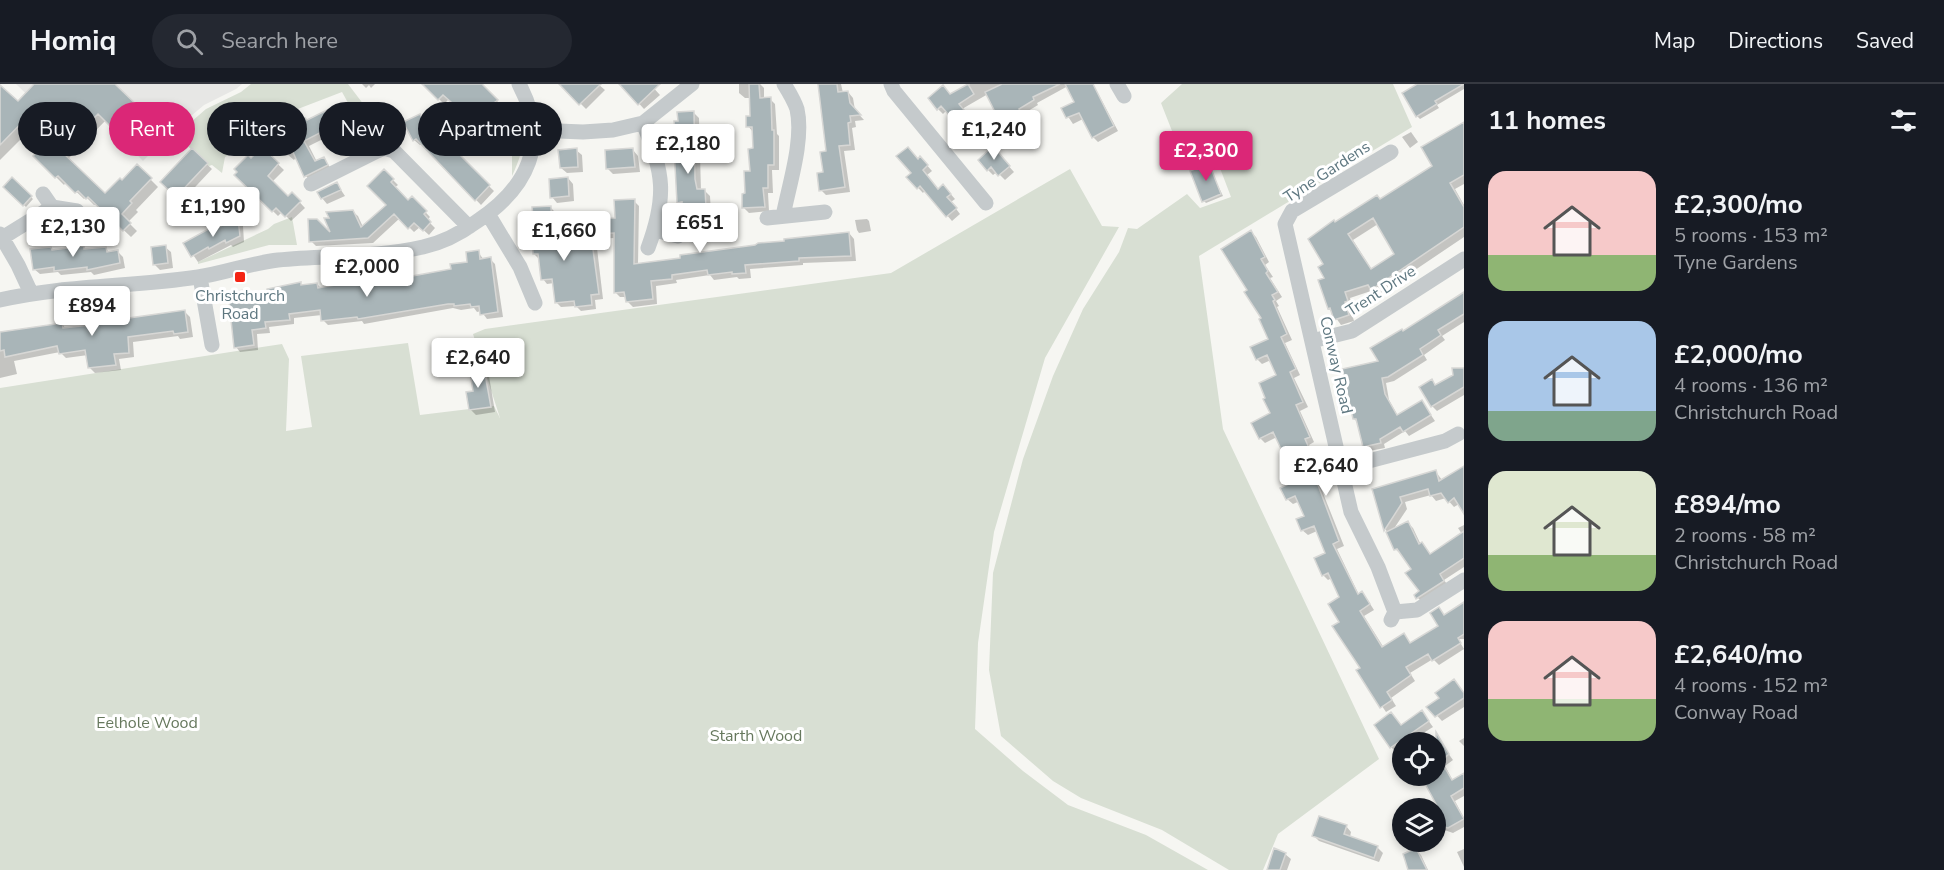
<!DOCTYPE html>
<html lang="en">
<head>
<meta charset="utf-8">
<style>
  :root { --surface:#171b24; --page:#242831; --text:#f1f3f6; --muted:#9ea1a6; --line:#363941; --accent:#db2777 }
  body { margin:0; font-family:"Nunito Sans",sans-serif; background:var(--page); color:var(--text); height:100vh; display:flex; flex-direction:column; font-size:22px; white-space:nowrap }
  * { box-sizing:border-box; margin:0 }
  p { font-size:20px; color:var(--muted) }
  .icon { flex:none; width:33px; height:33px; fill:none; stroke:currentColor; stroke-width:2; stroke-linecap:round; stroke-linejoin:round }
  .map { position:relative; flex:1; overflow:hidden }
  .panel { display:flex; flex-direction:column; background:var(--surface); width:480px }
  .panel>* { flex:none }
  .guide { position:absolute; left:18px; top:18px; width:570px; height:54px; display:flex; gap:12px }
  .controls { position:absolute; left:1392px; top:648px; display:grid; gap:12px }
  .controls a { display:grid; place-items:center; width:54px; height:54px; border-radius:50%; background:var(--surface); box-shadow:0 3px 9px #0003; font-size:30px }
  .price { position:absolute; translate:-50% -51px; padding:0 14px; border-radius:6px; background:#fff; color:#222; font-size:20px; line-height:39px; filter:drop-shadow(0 2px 3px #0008) }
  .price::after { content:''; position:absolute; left:50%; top:36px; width:18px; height:14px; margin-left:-9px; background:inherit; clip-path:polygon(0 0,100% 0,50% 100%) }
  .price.on { background:var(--accent); color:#fff }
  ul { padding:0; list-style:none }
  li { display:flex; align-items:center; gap:18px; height:150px; padding:0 24px }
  li span { display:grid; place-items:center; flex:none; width:168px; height:120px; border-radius:18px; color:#555 }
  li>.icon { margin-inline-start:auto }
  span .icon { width:72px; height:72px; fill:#fffc; stroke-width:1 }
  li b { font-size:26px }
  h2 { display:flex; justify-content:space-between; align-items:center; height:72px; padding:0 24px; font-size:26px }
  .chip { padding:0 21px; border-radius:27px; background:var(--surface); box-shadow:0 3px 9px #0003; font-size:21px; line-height:54px }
  .chip.on { background:var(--accent); color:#fff }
  header { display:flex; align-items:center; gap:36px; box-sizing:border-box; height:84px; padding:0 30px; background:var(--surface); border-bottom:2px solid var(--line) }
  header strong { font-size:28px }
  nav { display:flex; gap:33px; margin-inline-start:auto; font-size:21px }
  .search { width:420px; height:54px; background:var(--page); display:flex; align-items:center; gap:15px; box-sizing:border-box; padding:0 21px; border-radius:33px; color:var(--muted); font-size:22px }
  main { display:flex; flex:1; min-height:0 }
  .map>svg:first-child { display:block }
  .built { fill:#e7e7e5 }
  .green { fill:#d8dfd3 }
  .shadow { fill:#0003; fill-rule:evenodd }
  .building { fill:#a9b5b8; stroke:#d7d7d5; stroke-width:1.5; fill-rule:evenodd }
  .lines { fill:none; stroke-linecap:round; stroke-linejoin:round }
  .minor { stroke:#c5cacc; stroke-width:15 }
  .poi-dot { fill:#f42414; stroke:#fff; stroke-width:2 }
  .labels { text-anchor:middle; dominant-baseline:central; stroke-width:6; stroke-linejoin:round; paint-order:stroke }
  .street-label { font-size:16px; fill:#5e7780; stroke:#fff }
  .poi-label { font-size:16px; fill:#5e7780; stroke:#fff }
  .park-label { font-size:16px; fill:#66785d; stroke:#fff }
</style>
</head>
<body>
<header>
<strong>Homiq</strong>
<div class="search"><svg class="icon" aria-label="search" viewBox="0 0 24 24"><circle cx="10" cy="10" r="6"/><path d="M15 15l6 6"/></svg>Search here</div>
<nav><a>Map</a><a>Directions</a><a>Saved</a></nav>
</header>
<main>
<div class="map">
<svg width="1464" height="786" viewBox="0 0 1464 786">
  <rect width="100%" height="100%" fill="#f6f6f2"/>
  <path class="built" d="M16 0H242L236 5 204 21 173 47 143 77 97 29 73 55Z"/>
  <path class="green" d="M251 0H348L377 38 362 44 342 8 264 38 254 57 225 73 222 89 212 81 209 82 176 51 206 25 241 8Z
    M1182 0H1393L1412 43 1199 172 1223 345 1379 675 1278 750 1263 786H1229L1162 746 1081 714 1053 697 1001 652 989 586 993 489 1023 375 1053 292 1083 225 1119 168 1128 144 1137 145 1187 110 1200 124 1231 113 1215 71 1185 80 1161 19Z
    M519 22C527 50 524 66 512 92V59Z
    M1070 85 1102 142 1119 143 1045 274 994 448 978 559 975 645 1023 687 1068 721 1146 751 1208 786H0V304L282 260 289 275 286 347 312 343 301 272 408 259 420 331 494 322 500 334 473 250 485 245 891 189Z
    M292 133 297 161H269L198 180V178L268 145 274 140Z"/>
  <path class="shadow" d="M37 0H114L147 33 125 55 106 36 68 75 105 111 122 98 137 82 158 103 136 126 138 128 128 138 137 147 131 153 96 120 94 121 86 113 84 115 66 98 64 101 35 72 64 44 48 28 0 76V3L18 19Z
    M362 0H375L371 4 369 1 366 4Z
    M427 0H480L502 22 499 25 501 26 478 50 476 48 474 50 459 35 464 33 462 27 449 15 444 20 426 2Z
    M561 0H598L605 6 586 25Z
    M625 0H650L660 11 644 25 623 2Z
    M739 0H760L764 4V15H770L775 20 777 50 779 52V86H772L773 109H768L769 127 749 129 744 124 754 66 753 48 748 42 752 34 751 14H745L739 9Z
    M818 0H841L843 9 848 8 853 14 855 26 864 36 855 37 856 43 852 44 855 66 844 67 850 108 826 111 821 106 827 69Z
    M970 0H1093L1118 47 1098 58 1093 53 1083 35 1073 40 1063 25 1076 18 1068 2 1037 19 1038 21 1023 30 1026 36 1009 48 1005 43 988 10 962 25 982 49 970 59 965 54 960 41 947 26 943 30 938 25 951 12Z
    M1420 0H1464V5L1437 21 1439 24 1420 35 1417 32Z
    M337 22 342 28 349 42 309 62 317 78 324 75 332 86 311 98 306 92 296 73 294 76 288 71 278 48 307 38Z
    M693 28 699 34 701 107 704 106 710 112 712 146 708 147V153L694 154 688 148 684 123 679 118Z
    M420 31 429 43 432 42 436 47 443 43 448 49 453 58 447 61 494 107 481 121 423 60 420 61 414 56Z
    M1464 39V100L1455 105 1464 121V153L1378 211 1374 206 1350 214 1353 223 1350 224 1354 237 1341 241 1329 224 1325 180 1335 139 1381 116 1435 82ZM1378 140 1396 171 1372 186 1353 156Z
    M1411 48 1418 58 1410 64 1402 53Z
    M262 65 284 86 272 98 288 114 292 110 305 124 291 137 282 128 278 132 236 91Z
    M192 66 212 85 182 117 162 98Z
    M576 66 582 71 583 88 567 89 561 84Z
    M633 66 638 72 640 88 613 90 607 84Z
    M998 70 1014 88 1005 96 997 88 993 91 988 86Z
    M918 76 925 79 932 87 927 91 938 106 948 107 955 115 951 118 960 130 952 137 925 106 923 109 908 93 913 89Z
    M1208 81 1223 112 1206 119 1204 117Z
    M384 87 398 101 394 104 408 118 412 114 430 133 427 136 435 144 429 151 420 143 414 148 400 134 373 159 316 162 311 157 334 154 352 127 358 132 363 143 388 121Z
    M568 94 573 100 574 117 557 119 552 113Z
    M12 95 33 115 26 123 5 103Z
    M337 100 345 112 327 120 322 114Z
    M634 117 639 122 638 181 849 149 854 155 856 177 803 179V181L750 185 751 194 739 195 737 193 714 196 710 191 676 196 677 199 656 202 657 220 633 223 627 217V213H620L615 208V154L590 155 585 150 616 136Z
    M550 123 555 128 556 151 560 155 561 162 592 160 597 164 603 215 595 216 596 225 581 227 576 222 561 223 556 218 554 199 547 200 543 195 539 175 534 170 536 151Z
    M867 135 869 137 871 147 859 149 857 146 855 136Z
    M237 137 243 142 244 158 233 163 231 161 198 178 185 159Z
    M1251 148 1256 153 1269 178 1265 181 1273 193 1270 194 1282 213 1276 217 1279 222 1277 223 1292 256 1285 259 1300 291 1294 294 1308 323 1300 327 1314 358 1309 361 1325 396 1319 399 1344 462 1337 465 1359 511 1362 509 1367 515 1374 526 1364 532 1384 564 1404 551 1412 561 1440 543 1439 525 1445 532 1464 520V555H1458L1464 565 1439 581 1433 575 1410 589 1415 597 1391 614 1396 622 1386 628 1358 587 1362 584 1341 539V514L1332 494 1328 496 1323 491 1327 470 1317 447 1308 451 1302 446 1306 433 1300 417 1293 420 1287 415 1295 399 1291 383 1277 353 1265 359 1260 354 1272 330 1278 291 1271 276 1262 280 1257 275 1270 255 1263 235 1249 206Z
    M84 163 87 167 105 164 110 169 118 168 123 173 125 184 94 191 91 188 61 191 58 188 40 190 34 185 50 164 53 167Z
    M165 163 171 168 173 184 160 186 154 180Z
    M478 168 484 176 490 175 495 180 503 233 487 235 481 227 477 228 474 224 461 226 453 224 364 240 362 237 328 241 323 236 322 231 294 234V240L269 243 270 249 257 250 258 266 240 268 236 263 245 208 250 213 251 217 270 215 300 200 302 202 317 200 322 205 372 198 375 201 453 186 468 179Z
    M1464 210V238L1442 252 1445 256 1424 271 1427 276 1394 297 1386 299 1389 316 1398 332 1422 318 1435 337 1409 352 1405 347 1384 360 1385 364 1369 367 1364 363 1359 339 1354 335 1380 278 1403 249Z
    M185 228 190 233 193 253 180 255 178 252 133 258 134 273 119 275 121 286 95 289 90 284 88 271 66 274 60 268 14 277 17 290 0 294V250L62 240 66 245 124 239Z
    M482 281 488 286 495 328 476 331 470 325Z
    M1464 285V311L1437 327 1432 322 1431 297 1437 302Z
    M1464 383V417L1454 423 1446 414 1436 417 1431 411 1405 418 1407 425 1393 446 1408 439 1413 444 1421 461 1422 460 1431 471 1462 450 1458 444 1464 441V483L1444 496 1449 503 1423 519 1418 514 1421 508 1414 485 1402 470H1401L1395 465 1386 446 1374 406 1436 388 1442 396Z
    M1454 597 1464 609V623L1442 637 1429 623 1441 614Z
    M1422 628 1433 643 1409 658H1402V663L1396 668 1391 663 1401 643Z
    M1464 654V662L1459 657Z
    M1442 661 1453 676 1445 682 1453 697 1464 696V712L1455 717 1464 734V743L1453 749 1436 743V739L1445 733 1427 692H1436V667Z
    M1346 742 1351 748 1350 753 1377 763 1383 769 1379 778 1319 757 1314 752Z
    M1464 765V783L1457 768Z
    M1416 766 1421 771 1428 786H1410Z
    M1285 770 1291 775 1287 786H1268Z"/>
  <path class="building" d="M34 0H115L141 25 117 49 98 30 61 67 105 109 120 94 122 96 137 80 152 94 130 117 132 119 122 130 131 139 123 147 88 113 86 115 78 107 75 109 58 92 55 94 33 72 61 44 39 21 0 61V1L18 17Z
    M422 0H482L498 16 495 18 497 20 472 46 470 44 468 46 457 35 462 32 458 28 460 26 443 11 438 16Z
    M559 0H601L579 21Z
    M619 0H660L638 21Z
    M749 0H759L760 14 771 13 772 46H774V81H768V104H763L765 123 742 124V110L745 109 744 87H750L748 65 753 64 752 43H746V32H750Z
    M818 0H837L838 8 848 7 850 19 861 31 850 32 851 38 848 39 850 61 839 62 845 103 819 107 817 89 823 88 820 68 826 67Z
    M968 0 974 10 959 20 978 43 964 55 954 43 958 41 941 22 937 26 928 14 943 1 950 10Z
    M1002 0H1060L1033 13 1034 16 1019 25 1022 30 1003 44 985 8Z
    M1065 0H1093L1114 42 1092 54 1079 29 1066 34 1061 24 1074 18Z
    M1417 0H1464L1435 17 1437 20 1416 33 1402 9Z
    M337 21 345 36 304 57 315 77 324 73 328 81 304 93 292 66 287 71 276 48 305 34 307 36Z
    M694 27 695 95 697 105H705L707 141 703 142V148L687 149 684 144 682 118 677 119 673 45H675L674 37H678L677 28Z
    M420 30 427 42 432 40 435 46 443 42 449 53 444 55 490 101 475 117 416 55 413 57 403 38Z
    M1464 38V91L1450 99 1464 123V143L1371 206 1368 201 1345 208 1348 217 1345 218 1349 231 1334 236 1330 224 1328 225 1318 196 1324 194 1318 183 1323 180 1308 155 1334 136 1335 138 1377 111 1380 115 1432 82 1421 63ZM1373 134 1394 170 1371 185 1348 150Z
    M993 62 1010 82 998 92 991 83 987 87 978 76Z
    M262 63 279 79 268 92 288 112 292 108 301 117 285 133 276 124 272 128 234 91 237 88 234 85 248 71 251 74Z
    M908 63 918 75 920 72 928 81 923 86 938 105 943 100 951 110 947 113 957 124 946 133 920 102 917 105 906 93 911 89 896 72Z
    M192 64 208 79 176 113 160 98Z
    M577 64 578 83 560 84 558 66Z
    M633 64 635 83 606 85 605 66Z
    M1209 79 1221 110 1202 118 1190 87Z
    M384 85 394 95 391 98 408 116 412 112 427 127 424 130 431 138 423 147 414 139 408 145 394 130 368 154 309 158 308 135H317L330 148 324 134H329L326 128 353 126 361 143 386 121 367 102Z
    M12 93 32 112 23 122 3 103Z
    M568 93 569 112 550 114 549 95Z
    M337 98 341 106 321 115 317 108Z
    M635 115 634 180 680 174V171L755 161 758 159 784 157V155L849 148 851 172 799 174V177L745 181 746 189 732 190V188L708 191 707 186 672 191V195L651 197 653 215 626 218 624 208 614 209V149L583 150V135L615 134 614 116Z
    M551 122 552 148H555L558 161 592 158 599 210 591 211 592 221 575 223 574 217 555 219 552 195 541 196 538 170H533L532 150H535L532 123Z
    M238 135 240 152 226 159 225 156 209 165 208 163 191 173 183 159 214 142 215 145 232 136 233 138Z
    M1251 146 1265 173 1261 175 1268 187 1266 189 1278 208 1272 211 1275 216 1273 217 1287 250 1281 253 1296 285 1290 288 1303 318 1296 321 1310 353 1305 355 1321 391 1315 393 1339 457 1333 460 1358 510 1362 507 1370 520 1360 527 1382 563 1404 549 1410 559 1438 542 1430 529 1439 523 1444 531 1464 518V550L1458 554 1461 559 1432 577 1428 570 1406 583 1411 591 1387 608 1392 616 1380 624 1356 586 1360 584 1332 542 1339 538 1328 520 1339 513 1328 489 1322 492 1314 474 1325 469 1314 442 1301 447 1296 435 1304 432 1295 412 1286 416 1280 404 1293 398 1286 383 1289 382 1273 348 1259 355 1251 339 1270 329 1263 315 1265 314 1259 299 1276 291 1267 271 1256 276 1250 263 1268 255 1259 235 1261 234 1244 208 1247 206 1221 165Z
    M166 161 168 179 153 181 151 163Z
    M84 162V165L106 163 107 168 118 166 120 179 87 186V183L54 187V183L33 186 30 165 51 163 52 166Z
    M479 166 480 175 491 173 498 228 480 231 479 222 471 223 470 220 454 222V220H448L358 235 357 233 321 237 320 226 289 230 290 236 265 238 266 244 252 246 254 261 234 264 228 208 246 206 247 216 268 213 267 205 301 198V201L317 199 318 204 353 198 373 197V200L396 197V195L451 185 450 180 467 178 466 168Z
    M1464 208V230L1438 246 1441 251 1420 265 1423 271 1388 293 1382 294 1385 310 1397 331 1422 316 1431 331 1403 348 1400 343 1380 355 1381 359 1363 363 1356 335H1353L1342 285 1378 277 1370 264 1402 245 1403 247Z
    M185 226 188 248 174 250 173 247 128 253 129 269 114 270 116 281 88 284 85 266 59 270 57 262 5 273 4 266 0 267V248L62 239 63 244 110 239 122 238V235Z
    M483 279 491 323 469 326 466 308 473 307 469 282Z
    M1452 284H1464V303L1431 323 1419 303 1432 295 1435 301 1453 291Z
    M1464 382V430L1454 414 1448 419 1441 409 1430 412 1428 405 1400 413 1402 419 1384 447 1372 405 1436 386 1439 397Z
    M1408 437 1419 460 1422 458 1430 470 1464 447V474L1440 490 1444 497 1416 515 1414 511 1419 507 1405 489 1411 485 1397 465 1394 466 1386 448Z
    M1454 595 1464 609V614L1435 633 1426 623 1439 614 1435 609Z
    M1422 626 1429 637 1390 664 1374 641 1391 628 1401 641Z
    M1436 648 1449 670 1441 677 1452 696 1464 689V704L1451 712 1464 735 1448 744 1436 741V737L1443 733 1423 696 1436 692Z
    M1319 732 1347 741 1344 750 1378 762 1374 774 1312 752Z
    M1274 764 1286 769 1280 786H1267Z
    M1416 764 1427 786H1408L1403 770Z"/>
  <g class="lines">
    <path class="minor" d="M891 0 894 7 986 119
      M1117 0 1124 12
      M643 39C664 88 667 113 648 164
      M534 46 583 48 613 46 643 39 692 0
      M1391 68 1292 127 1285 140 1351 428 1378 483 1395 528
      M311 100 377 67 384 64 394 67 469 143
      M43 110 52 123 77 127
      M488 130 520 183 535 219
      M783 132C789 101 804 56 797 25 794 16 789 8 784 0
      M767 134 825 128
      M655 146 678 152
      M0 150 18 181 31 209
      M2 154 52 123
      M200 193 212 261
      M0 216C65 201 132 203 198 193 225 189 251 179 278 176 326 171 375 174 423 163 441 159 461 149 476 138 528 104 550 58 519 0
      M1312 257 1352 247 1464 175
      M1342 384 1445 357 1458 350
      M1391 536 1395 528 1417 526 1464 496"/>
  </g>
  <rect class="poi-dot" x="234" y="187" width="12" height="12" rx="3"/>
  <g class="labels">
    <g class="street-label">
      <text transform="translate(1327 88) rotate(-33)">Tyne Gardens</text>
      <text transform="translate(1381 207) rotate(-33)">Trent Drive</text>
      <text transform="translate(1336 281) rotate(77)">Conway Road</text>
    </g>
    <g class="poi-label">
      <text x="240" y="212">Christchurch<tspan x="240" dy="18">Road</tspan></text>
    </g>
    <g class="park-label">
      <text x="147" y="639">Eelhole Wood</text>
      <text x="756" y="652">Starth Wood</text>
    </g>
  </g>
</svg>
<div class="controls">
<a><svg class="icon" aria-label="locate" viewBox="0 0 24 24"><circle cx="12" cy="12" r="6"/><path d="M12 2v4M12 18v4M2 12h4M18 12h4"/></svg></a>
<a><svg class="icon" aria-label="layers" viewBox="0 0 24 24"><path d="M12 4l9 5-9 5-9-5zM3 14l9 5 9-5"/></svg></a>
</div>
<b class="price" style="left:994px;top:77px">£1,240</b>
<b class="price" style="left:688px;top:91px">£2,180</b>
<b class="price on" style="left:1206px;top:98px">£2,300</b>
<b class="price" style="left:213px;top:154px">£1,190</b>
<b class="price" style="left:700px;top:170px">£651</b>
<b class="price" style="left:73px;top:174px">£2,130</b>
<b class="price" style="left:564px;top:178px">£1,660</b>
<b class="price" style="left:367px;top:214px">£2,000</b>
<b class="price" style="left:92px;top:253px">£894</b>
<b class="price" style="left:478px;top:305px">£2,640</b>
<b class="price" style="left:1326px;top:413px">£2,640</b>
<div class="guide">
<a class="chip">Buy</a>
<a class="chip on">Rent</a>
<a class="chip">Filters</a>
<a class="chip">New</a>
<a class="chip">Apartment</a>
</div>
</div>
<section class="panel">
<h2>11 homes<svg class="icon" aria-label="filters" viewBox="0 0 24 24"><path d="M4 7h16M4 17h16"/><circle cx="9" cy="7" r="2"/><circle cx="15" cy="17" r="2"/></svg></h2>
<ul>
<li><span style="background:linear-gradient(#f6c9c9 70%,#8fb573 0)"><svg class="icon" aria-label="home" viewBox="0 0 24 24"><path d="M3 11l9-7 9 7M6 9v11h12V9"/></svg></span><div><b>£2,300/mo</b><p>5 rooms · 153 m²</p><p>Tyne Gardens</p></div></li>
<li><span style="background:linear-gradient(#a9c7e8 75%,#7fa58c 0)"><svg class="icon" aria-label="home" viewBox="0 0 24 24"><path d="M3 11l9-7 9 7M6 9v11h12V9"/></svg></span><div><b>£2,000/mo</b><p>4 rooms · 136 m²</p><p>Christchurch Road</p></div></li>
<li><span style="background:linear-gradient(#dfe7d0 70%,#8fb573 0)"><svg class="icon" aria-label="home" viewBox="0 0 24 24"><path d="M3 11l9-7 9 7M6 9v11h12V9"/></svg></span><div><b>£894/mo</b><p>2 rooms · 58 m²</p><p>Christchurch Road</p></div></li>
<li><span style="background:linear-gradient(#f6c9c9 65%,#8fb573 0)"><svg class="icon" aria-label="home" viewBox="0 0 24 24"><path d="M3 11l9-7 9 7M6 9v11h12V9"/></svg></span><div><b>£2,640/mo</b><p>4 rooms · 152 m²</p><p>Conway Road</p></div></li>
</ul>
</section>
</main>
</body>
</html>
